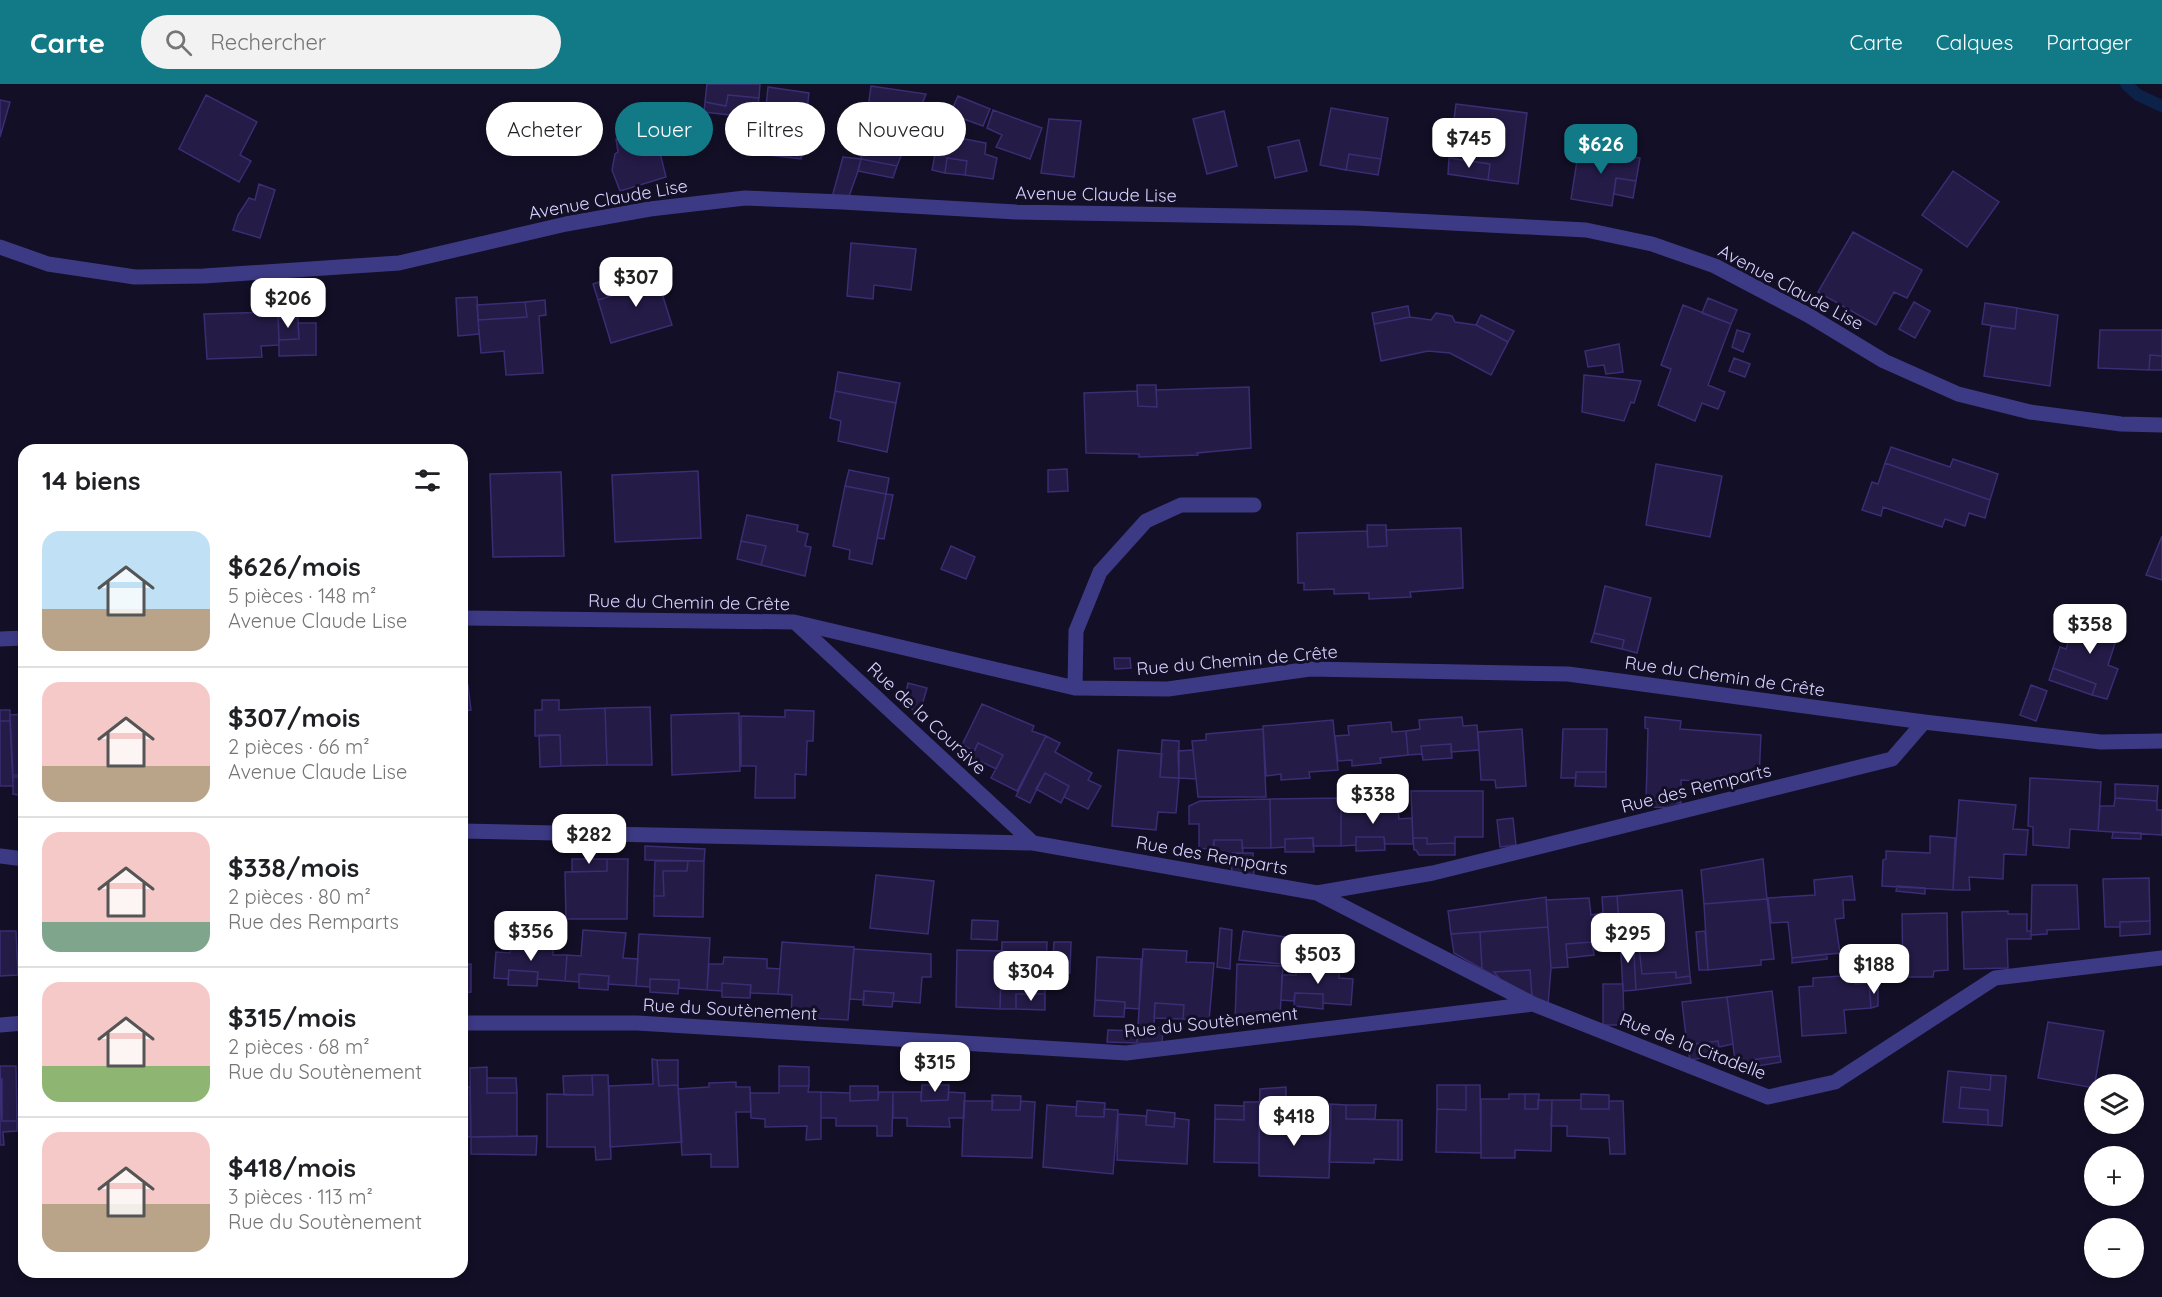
<!DOCTYPE html>
<html lang="fr">
<head>
<meta charset="utf-8">
<style>
  :root { --surface:#fff; --page:#f2f2f2; --text:#202124; --muted:#757577; --line:#e0e0e0; --accent:#127987 }
  body { margin:0; font-family:Quicksand,sans-serif; background:var(--page); color:var(--text); height:100vh; display:flex; flex-direction:column; font-size:22px; white-space:nowrap }
  * { box-sizing:border-box; margin:0 }
  p { font-size:20px; color:var(--muted) }
  .icon { flex:none; width:33px; height:33px; fill:none; stroke:currentColor; stroke-width:2; stroke-linecap:round; stroke-linejoin:round }
  .map { position:relative; flex:1; overflow:hidden }
  .drawer { position:absolute; left:18px; top:360px; width:450px; height:834px; display:flex; flex-direction:column; background:var(--surface); border-radius:18px; box-shadow:0 3px 9px #0003 }
  .drawer>* { flex:none }
  .hud { position:absolute; left:486px; top:18px; width:570px; height:54px; display:flex; gap:12px }
  .tools { position:absolute; left:2084px; top:990px; display:grid; gap:12px }
  .tools a { display:grid; place-items:center; width:60px; height:60px; border-radius:50%; background:var(--surface); box-shadow:0 3px 9px #0003; font-size:30px }
  .price { position:absolute; translate:-50% -51px; padding:0 14px; border-radius:12px; background:#fff; color:#222; font-size:20px; line-height:39px; filter:drop-shadow(0 2px 3px #0008) }
  .price::after { content:''; position:absolute; left:50%; top:36px; width:18px; height:14px; margin-left:-9px; background:inherit; clip-path:polygon(0 0,100% 0,50% 100%) }
  .price.on { background:var(--accent); color:#fff }
  ul { padding:0; list-style:none }
  li { display:flex; align-items:center; gap:18px; height:150px; padding:0 24px }
  li+li { border-top:2px solid var(--line) }
  li span { display:grid; place-items:center; flex:none; width:168px; height:120px; border-radius:18px; color:#555 }
  li>.icon { margin-inline-start:auto }
  span .icon { width:72px; height:72px; fill:#fffc; stroke-width:1 }
  li b { font-size:26px }
  h2 { display:flex; justify-content:space-between; align-items:center; height:72px; padding:0 24px; font-size:26px }
  .pill { padding:0 21px; border-radius:27px; background:var(--surface); box-shadow:0 3px 9px #0003; font-size:21px; line-height:54px }
  .pill.on { background:var(--accent); color:#fff }
  header { display:flex; align-items:center; gap:36px; box-sizing:border-box; height:84px; padding:0 30px; background:var(--accent); color:#fff }
  header strong { font-size:28px }
  nav { display:flex; gap:33px; margin-inline-start:auto; font-size:21px }
  .search { width:420px; height:54px; background:var(--page); display:flex; align-items:center; gap:15px; box-sizing:border-box; padding:0 21px; border-radius:33px; color:var(--muted); font-size:22px }
  .map>svg:first-child { display:block }
  .lines { fill:none; stroke-linecap:round; stroke-linejoin:round }
  .stream { stroke:#0c2248; stroke-width:12 }
  .building { fill:#241b47; stroke:#3b2d73; stroke-width:1.5 }
  .minor { stroke:#3d3a85; stroke-width:15 }
  .labels { text-anchor:middle; dominant-baseline:central; stroke-width:6; stroke-linejoin:round; paint-order:stroke }
  .street-label { font-size:18px; fill:#d9d4ff; stroke:#130f26 }
</style>
</head>
<body>
<header>
<strong>Carte</strong>
<div class="search"><svg class="icon" aria-label="search" viewBox="0 0 24 24"><circle cx="10" cy="10" r="6"/><path d="M15 15l6 6"/></svg>Rechercher</div>
<nav><a>Carte</a><a>Calques</a><a>Partager</a></nav>
</header>
<div class="map">
<svg width="2162" height="1213" viewBox="0 0 2162 1213">
  <rect width="100%" height="100%" fill="#130f26"/>
  <g class="lines">
    <path class="stream" d="M2126 0 2138 11 2162 22"/>
  </g>
  <path class="building" d="M707 0H760L759 14 728 11 726 22 705 18Z
    M871 2 926 10 897 82 861 75Z
    M768 3 809 9 801 75 761 70Z
    M206 11 257 38 240 71 251 77 239 98 179 65Z
    M728 11 759 14 756 34 704 28 705 18 726 22Z
    M958 12 990 25 983 42 950 30Z
    M0 16 10 18 0 53Z
    M1456 20 1527 29 1518 100 1488 96 1490 80 1449 74Z
    M1331 24 1388 34 1381 75 1349 70 1346 86 1320 81Z
    M993 26 1042 44 1030 75 996 63 1002 51 987 44Z
    M1224 27 1237 82 1207 90 1193 35Z
    M1049 35 1081 37 1074 93 1041 89Z
    M654 45 666 93 620 107 612 86 615 70 618 68 616 55 627 52 628 59 639 57 637 49Z
    M637 49 639 57 628 59 627 52Z
    M939 50 986 59 985 70 997 74 993 95 965 91 967 77 947 74 945 89 932 86Z
    M1299 56 1307 87 1275 94 1268 63Z
    M1579 64 1640 74 1636 97 1616 94 1612 122 1571 115Z
    M1349 70 1381 75 1378 91 1346 86Z
    M843 73 861 75 858 87 847 118 831 117Z
    M947 74 967 77 965 91 945 89Z
    M1449 74 1490 80 1488 96 1448 90Z
    M861 75 897 82 893 94 858 87Z
    M1953 87 1999 118 1967 163 1922 131Z
    M1616 94 1636 97 1633 114 1614 110Z
    M259 100 275 106 260 154 233 146 238 131 249 114 255 116Z
    M1853 148 1922 186 1907 214 1894 208 1876 241 1818 208Z
    M851 159 916 165 911 206 874 201 873 215 847 212Z
    M653 181 672 241 611 259 598 216 634 205 629 188Z
    M629 188 634 205 598 216 593 200Z
    M477 213 479 250 458 252 456 214Z
    M1708 214 1737 226 1731 240 1702 229Z
    M545 216 546 231 539 232 543 289 506 291 504 267 481 269 478 236 527 233 525 218Z
    M525 218 527 233 478 236 477 221Z
    M1914 218 1930 227 1915 254 1899 245Z
    M1985 219 2017 224 2015 245 1982 240Z
    M1683 221 1731 240 1708 301 1725 308 1718 325 1702 319 1695 337 1658 321 1671 285 1661 281Z
    M1408 222 1410 233 1374 240 1372 229Z
    M2017 224 2058 231 2050 302 1984 292 1991 242 2015 245Z
    M278 228 279 261 261 262 262 273 207 275 204 230Z
    M1436 229 1452 232 1455 238 1476 241 1508 258 1491 291 1450 269 1428 267 1381 277 1374 240 1410 233 1431 236Z
    M1481 231 1514 247 1508 258 1476 241Z
    M278 234H298L299 255 279 256Z
    M298 239H316V271L279 272V256L299 255Z
    M1737 246 1750 250 1743 268 1732 263Z
    M2100 246H2162V272L2150 271 2149 286 2098 284Z
    M1619 260 1623 288 1606 290 1604 281 1588 283 1585 267Z
    M2150 271 2162 272V286H2149Z
    M1734 274 1750 280 1745 293 1729 287Z
    M838 288 900 299 896 319 835 307Z
    M1584 291 1641 297 1634 319 1631 318 1624 337 1582 328Z
    M1137 301H1156L1157 323 1138 322Z
    M1249 303 1251 364 1197 369 1198 371 1139 373V370L1086 369 1084 309 1137 307 1138 322 1157 323 1156 306Z
    M835 307 896 319 887 368 838 357 841 337 830 334Z
    M1891 363 1950 383 1953 375 1998 390 1990 416 1885 379Z
    M1885 379 1990 416 1985 434 1969 429 1965 442 1945 435 1942 443 1883 423 1881 432 1862 426 1872 398 1878 400Z
    M1656 380 1722 392 1710 453 1646 441Z
    M1067 385 1068 407 1048 408V386Z
    M849 386 889 394 886 410 845 402Z
    M698 387 701 454 615 458 612 391Z
    M561 388 564 472 493 473 490 390Z
    M845 402 886 410 872 480 849 475 850 466 833 462Z
    M886 410 893 411 884 455 877 454Z
    M747 431 798 441 797 447 808 450 805 462 811 463 805 492 761 481 766 462 741 457Z
    M1367 441H1386L1387 462 1368 463Z
    M1461 444 1463 504 1410 508 1411 513 1369 515V509L1334 510V505L1304 506V499H1298L1297 449 1367 447 1368 463 1387 462 1386 446Z
    M2162 452V496L2146 491Z
    M741 457 766 462 761 481 737 475Z
    M951 462 975 473 966 495 941 485Z
    M1605 502 1651 514 1637 569 1622 565 1624 556 1594 549Z
    M2077 531 2119 547 2108 581 2118 585 2107 615 2092 611 2096 600 2053 584 2060 563 2066 565Z
    M1594 549 1624 556 1622 565 1591 558Z
    M1114 574H1130L1131 584 1115 585Z
    M2053 584 2096 600 2092 611 2049 596Z
    M908 599 927 604 920 628 903 623Z
    M468 601 471 626 462 627V602Z
    M2031 601 2047 607 2036 637 2020 631Z
    M542 616H559V626L605 624 607 681 561 682 560 651 535 652V626H542Z
    M982 620 1034 642 1032 647 1046 652 1017 707 991 694 1003 671 978 659 974 667 962 661Z
    M650 623 652 681H607L605 624Z
    M0 626H10V637H0Z
    M785 626 814 627 813 657H807L806 691 795 690V714H755L756 682H741V632L785 633Z
    M739 629 740 687 672 691 671 631Z
    M24 630V691H13L10 631Z
    M1462 633 1463 642 1477 641 1479 666 1451 668V660L1421 662 1422 670 1408 671 1406 647 1420 645 1419 636Z
    M1645 633 1681 637 1680 645 1761 651 1759 694 1721 692V698L1681 696V719L1646 717 1648 645 1645 644Z
    M1333 636 1338 686 1309 688 1310 694 1281 696V690L1266 692 1263 642Z
    M0 637H10L13 702H0Z
    M1391 638 1392 648 1406 647 1408 671 1380 674 1381 679 1352 682V676L1338 677 1335 652 1349 651 1348 642Z
    M1263 645 1266 713H1198L1192 657 1206 656V650Z
    M1522 645 1526 702 1496 704 1495 696H1481L1478 648Z
    M1563 645H1607L1606 688H1576V694H1561Z
    M539 651H560L561 682 540 683Z
    M1046 652 1060 659 1055 668 1092 689 1088 696 1101 702 1088 725 1064 713 1069 702 1045 689 1030 719 1016 712Z
    M1162 656 1179 657V694L1160 693Z
    M978 659 1003 671 996 685 972 673Z
    M1451 660 1452 674 1423 676 1421 662Z
    M1118 666 1162 670 1160 693 1179 694 1176 729 1158 728 1156 746 1112 742Z
    M1193 666 1196 695 1179 694 1178 667Z
    M1576 688H1606V703L1575 702Z
    M1045 689 1069 702 1061 719 1036 705Z
    M13 693H24V736H20L19 711 13 710Z
    M2030 694 2101 698 2098 747 2070 745 2069 764 2033 761V743L2028 742Z
    M2115 700 2158 702 2157 717 2115 714Z
    M1411 707H1483V753H1455V759L1427 760V754H1413Z
    M1341 714H1355L1356 727 1398 726 1399 735 1412 734 1413 760H1385L1384 753H1356V761L1341 762Z
    M1341 714V762H1313V754L1285 755V763L1271 764 1270 715Z
    M2115 714 2157 717V726H2162V751L2098 747 2100 722H2114Z
    M1270 715 1271 764H1242V756H1214L1213 764 1199 765V740H1189V722L1200 717Z
    M1959 716 2016 721 2013 745 2028 746 2026 771 2004 770 2003 795 1969 793 1970 806H1953Z
    M1646 717 1681 719V724L1646 723Z
    M1513 734 1516 761 1500 763 1497 736Z
    M2113 748 2141 749V755L2112 754Z
    M1930 752 1955 754 1953 806 1882 802 1883 776 1886 775V767L1930 769Z
    M1356 753H1384L1385 766 1356 767Z
    M1313 754 1314 768H1285V755Z
    M1413 754H1427V760L1455 759V771H1419L1416 766H1414Z
    M1214 756H1242L1243 769 1214 770Z
    M645 762 705 765 704 777 645 776Z
    M1231 769H1253L1254 795 1232 792Z
    M572 775H607V787L572 788Z
    M607 775H628L627 835H566L565 788 607 787Z
    M1763 775 1767 815 1704 820 1701 786Z
    M655 777H688L687 787H663L664 812H654Z
    M688 777H704L703 833 654 832V812H664L663 787H687Z
    M876 791 934 797 928 850 870 844Z
    M1852 792 1855 816H1843L1844 834 1835 835 1840 869 1792 874 1788 838 1771 839 1768 814 1815 811 1814 796Z
    M2149 794 2150 837 2120 838V843H2105L2103 795Z
    M2032 801H2077L2079 845 2047 846V850L2031 851Z
    M1897 802 1925 804V810L1896 807Z
    M1682 806 1690 892 1676 894V888L1642 890 1638 854 1620 853 1617 812Z
    M1617 812 1621 863 1593 866 1592 858 1566 860 1568 883 1551 884 1546 816 1589 814 1591 831 1603 829 1602 813Z
    M1546 813 1548 843 1451 850 1448 827Z
    M1767 815 1774 875 1761 876V881L1708 886 1704 820Z
    M2008 827V830H2027V847H2031V855H2007L2008 884 1964 885 1962 828Z
    M1947 829 1948 886 1934 887 1933 893H1903L1902 830Z
    M972 836 998 837 997 856 971 855Z
    M2150 837V850L2120 852V838Z
    M1548 843 1551 884 1548 921 1532 912 1530 886 1494 888 1500 895 1482 885 1480 848Z
    M1220 844 1232 846 1230 885 1217 883Z
    M583 846 626 849 623 874 638 875 636 902 608 900 609 892 579 890V898L565 897 567 871 581 872Z
    M0 847H16L18 891 0 892Z
    M1243 847 1285 853 1282 880 1239 876Z
    M1705 847 1708 886H1699L1696 848Z
    M1480 848 1482 885 1454 869 1451 850Z
    M639 850 710 854 707 906 679 904V896L650 895V903L636 902Z
    M1620 853H1633L1636 906 1623 907Z
    M1633 853 1638 854 1642 890 1676 888V894L1690 892 1691 899 1636 906Z
    M782 858 854 863 848 936 791 933 792 911 778 910Z
    M1002 858H1047L1045 910H1016V925H1000Z
    M1054 858H1071L1070 889 1052 888Z
    M1592 858 1594 871 1567 874 1566 860Z
    M511 859 553 862V871H567L565 897 537 895 538 888 509 886 508 895 494 894 496 868 510 869Z
    M854 865 931 870V893H922L920 919 893 917 894 909 864 907V916L850 915Z
    M1143 865 1187 867 1186 878 1214 879 1209 937 1183 935 1184 921 1155 919 1154 944 1138 942Z
    M957 866 1001 867 1000 925 956 923Z
    M1827 870V875L1792 879V874Z
    M724 873 767 875V884L780 885 778 910 750 909 751 901 722 899V907L707 906 709 880H723Z
    M1097 873 1141 875 1139 925 1125 924V918L1095 916Z
    M471 880V908L462 909V881Z
    M1237 880 1283 882 1280 931 1265 930 1264 939 1235 937Z
    M1296 883 1339 886V894L1353 895 1351 921 1323 919V910L1295 909 1294 917 1281 916 1282 891H1296Z
    M509 886 538 888 537 902 508 901Z
    M1530 886 1532 912 1500 895 1494 888Z
    M579 890 609 892 608 906 579 904Z
    M1855 891V900L1869 899 1871 924 1844 926 1846 949 1802 952 1799 903 1813 902V894Z
    M650 895 679 896 678 910 650 908Z
    M722 899 751 901 750 914 722 913Z
    M1869 899H1878V922L1871 924Z
    M1603 900H1623L1624 941H1603Z
    M864 907 894 909 892 923 863 921Z
    M1772 907 1780 972 1751 976 1752 983 1736 985 1727 913Z
    M1295 909 1323 910V925L1294 922Z
    M1016 910H1045V926L1016 925Z
    M1727 913 1733 960 1719 963 1718 957 1687 961 1682 918Z
    M1095 916 1125 918 1124 933 1094 932Z
    M1155 919 1184 921 1183 935 1154 934Z
    M2048 938 2104 947 2094 1004 2038 994Z
    M1138 942 1163 944 1162 960 1137 959Z
    M1108 946 1138 947 1137 959 1107 958Z
    M1718 957 1720 971 1690 976 1687 961Z
    M1780 972 1781 978 1752 983 1751 976Z
    M652 975 657 976 659 1002 678 1001 682 1058 610 1063 609 1002 653 1000Z
    M657 976H678V1001L659 1002Z
    M0 982H16L17 1037H2Z
    M779 982 809 983V1002H779Z
    M487 983V1009H517V1052L471 1053 470 984Z
    M1948 987 1991 991 1990 1006 1961 1003 1959 1024 1988 1026V1041L1943 1038Z
    M592 991H608L611 1075 596 1076 595 1063H547V1010L593 1011Z
    M592 991 593 1011H564L563 992Z
    M1991 991 2006 992 2002 1042 1988 1041V1026L1959 1024 1961 1003 1990 1006Z
    M487 994H516L517 1009H487Z
    M0 995H2V1037H17V1047L3 1048 4 1061H0Z
    M736 998V1003H750L751 1028H736L738 1083H711V1070L682 1071 678 1005 709 1003V999Z
    M922 1001H949L948 1016 921 1017Z
    M1437 1001H1466V1026L1437 1025Z
    M1466 1001H1480L1481 1069 1436 1068 1437 1025 1466 1026Z
    M779 1002H809L808 1008H821V1055L806 1056 807 1042 765 1043V1035L751 1034 750 1009H779Z
    M850 1002H878V1016L850 1017Z
    M462 1003H470L471 1053 462 1052Z
    M1286 1003V1036H1259L1260 1005Z
    M821 1008 850 1009V1017L878 1016 879 1008H893L892 1052H877V1042H836V1034H821Z
    M893 1008H921V1017L948 1016 949 1008 965 1009 964 1034H949L950 1043 907 1042V1034H893Z
    M1509 1010H1525V1025H1538V1016H1552L1551 1067 1515 1066V1074H1481V1015H1509Z
    M1525 1010H1539L1538 1025H1525Z
    M1581 1010 1609 1011V1025H1581Z
    M992 1011 1021 1012 1020 1026H992Z
    M1552 1016H1581V1025H1609V1017H1623L1625 1070H1610L1609 1054 1567 1052V1042H1551Z
    M964 1017H993L992 1026H1020L1021 1017 1035 1018 1032 1074 962 1072Z
    M1077 1017 1105 1019 1104 1033 1076 1032Z
    M1244 1018H1260L1259 1079 1214 1078 1215 1035 1244 1036Z
    M1287 1019H1303L1302 1046H1316V1038H1331L1329 1094 1259 1092V1036H1286Z
    M1317 1020H1331V1038H1316Z
    M1331 1020 1346 1021V1035L1398 1036V1076L1374 1075V1079L1329 1078Z
    M1047 1021 1076 1023V1032L1104 1033V1025L1118 1026 1113 1090 1043 1083Z
    M1215 1021 1244 1022V1036L1215 1035Z
    M1346 1021H1376L1375 1035H1346Z
    M1147 1026 1175 1029 1174 1043 1146 1041Z
    M1118 1030 1146 1032V1041L1174 1043 1175 1034 1189 1036 1187 1080 1117 1076Z
    M1302 1031 1316 1032V1046H1302Z
    M1398 1036H1402V1076H1398Z
    M537 1052 536 1071 471 1070V1053Z"/>
  <g class="lines">
    <path class="minor" d="M0 163 48 180 135 193 204 192 399 179 566 140 650 125 745 114 842 118 1016 128 1356 134 1586 146 1652 160 1715 182 1808 231 1884 277 1958 310 2030 328 2121 340 2162 341
      M462 534 794 538 1075 604 1168 605 1310 585 1568 590 1924 638 2101 658 2162 657
      M797 540 1033 759
      M0 555 24 554
      M1075 604 1076 547 1100 488 1146 437 1181 421H1254
      M462 747 1033 759 1317 809 1433 789 1892 675 1924 638
      M0 772 24 775
      M1317 809 1533 920 1768 1013 1835 998 1995 894 2162 874
      M462 939H637L1126 969 1533 920
      M0 941 24 939"/>
  </g>
  <g class="labels">
    <g class="street-label">
      <text transform="translate(1096 110) rotate(1)">Avenue Claude Lise</text>
      <text transform="translate(608 115) rotate(-10)">Avenue Claude Lise</text>
      <text transform="translate(1791 203) rotate(28)">Avenue Claude Lise</text>
      <text transform="translate(689 518) rotate(1)">Rue du Chemin de Crête</text>
      <text transform="translate(1237 576) rotate(-5)">Rue du Chemin de Crête</text>
      <text transform="translate(1725 592) rotate(8)">Rue du Chemin de Crête</text>
      <text transform="translate(927 634) rotate(43)">Rue de la Coursive</text>
      <text transform="translate(1696 704) rotate(-14)">Rue des Remparts</text>
      <text transform="translate(1212 771) rotate(10)">Rue des Remparts</text>
      <text transform="translate(730 925) rotate(3)">Rue du Soutènement</text>
      <text transform="translate(1211 938) rotate(-6)">Rue du Soutènement</text>
      <text transform="translate(1693 962) rotate(21)">Rue de la Citadelle</text>
    </g>
  </g>
</svg>
<div class="tools">
<a><svg class="icon" aria-label="layers" viewBox="0 0 24 24"><path d="M12 4l9 5-9 5-9-5zM3 14l9 5 9-5"/></svg></a>
<a>+</a>
<a>−</a>
</div>
<b class="price" style="left:1469px;top:85px">$745</b>
<b class="price on" style="left:1601px;top:91px">$626</b>
<b class="price" style="left:636px;top:224px">$307</b>
<b class="price" style="left:288px;top:245px">$206</b>
<b class="price" style="left:2090px;top:571px">$358</b>
<b class="price" style="left:1373px;top:741px">$338</b>
<b class="price" style="left:589px;top:781px">$282</b>
<b class="price" style="left:531px;top:878px">$356</b>
<b class="price" style="left:1628px;top:880px">$295</b>
<b class="price" style="left:1318px;top:901px">$503</b>
<b class="price" style="left:1874px;top:911px">$188</b>
<b class="price" style="left:1031px;top:918px">$304</b>
<b class="price" style="left:935px;top:1009px">$315</b>
<b class="price" style="left:1294px;top:1063px">$418</b>
<div class="hud">
<a class="pill">Acheter</a>
<a class="pill on">Louer</a>
<a class="pill">Filtres</a>
<a class="pill">Nouveau</a>
</div>
<section class="drawer">
<h2>14 biens<svg class="icon" aria-label="filters" viewBox="0 0 24 24"><path d="M4 7h16M4 17h16"/><circle cx="9" cy="7" r="2"/><circle cx="15" cy="17" r="2"/></svg></h2>
<ul>
<li><span style="background:linear-gradient(#bfe0f5 65%,#b9a48a 0)"><svg class="icon" aria-label="home" viewBox="0 0 24 24"><path d="M3 11l9-7 9 7M6 9v11h12V9"/></svg></span><div><b>$626/mois</b><p>5 pièces · 148 m²</p><p>Avenue Claude Lise</p></div></li>
<li><span style="background:linear-gradient(#f6c9c9 70%,#b9a48a 0)"><svg class="icon" aria-label="home" viewBox="0 0 24 24"><path d="M3 11l9-7 9 7M6 9v11h12V9"/></svg></span><div><b>$307/mois</b><p>2 pièces · 66 m²</p><p>Avenue Claude Lise</p></div></li>
<li><span style="background:linear-gradient(#f6c9c9 75%,#7fa58c 0)"><svg class="icon" aria-label="home" viewBox="0 0 24 24"><path d="M3 11l9-7 9 7M6 9v11h12V9"/></svg></span><div><b>$338/mois</b><p>2 pièces · 80 m²</p><p>Rue des Remparts</p></div></li>
<li><span style="background:linear-gradient(#f6c9c9 70%,#8fb573 0)"><svg class="icon" aria-label="home" viewBox="0 0 24 24"><path d="M3 11l9-7 9 7M6 9v11h12V9"/></svg></span><div><b>$315/mois</b><p>2 pièces · 68 m²</p><p>Rue du Soutènement</p></div></li>
<li><span style="background:linear-gradient(#f6c9c9 60%,#b9a48a 0)"><svg class="icon" aria-label="home" viewBox="0 0 24 24"><path d="M3 11l9-7 9 7M6 9v11h12V9"/></svg></span><div><b>$418/mois</b><p>3 pièces · 113 m²</p><p>Rue du Soutènement</p></div></li>
</ul>
</section>
</div>
</body>
</html>
